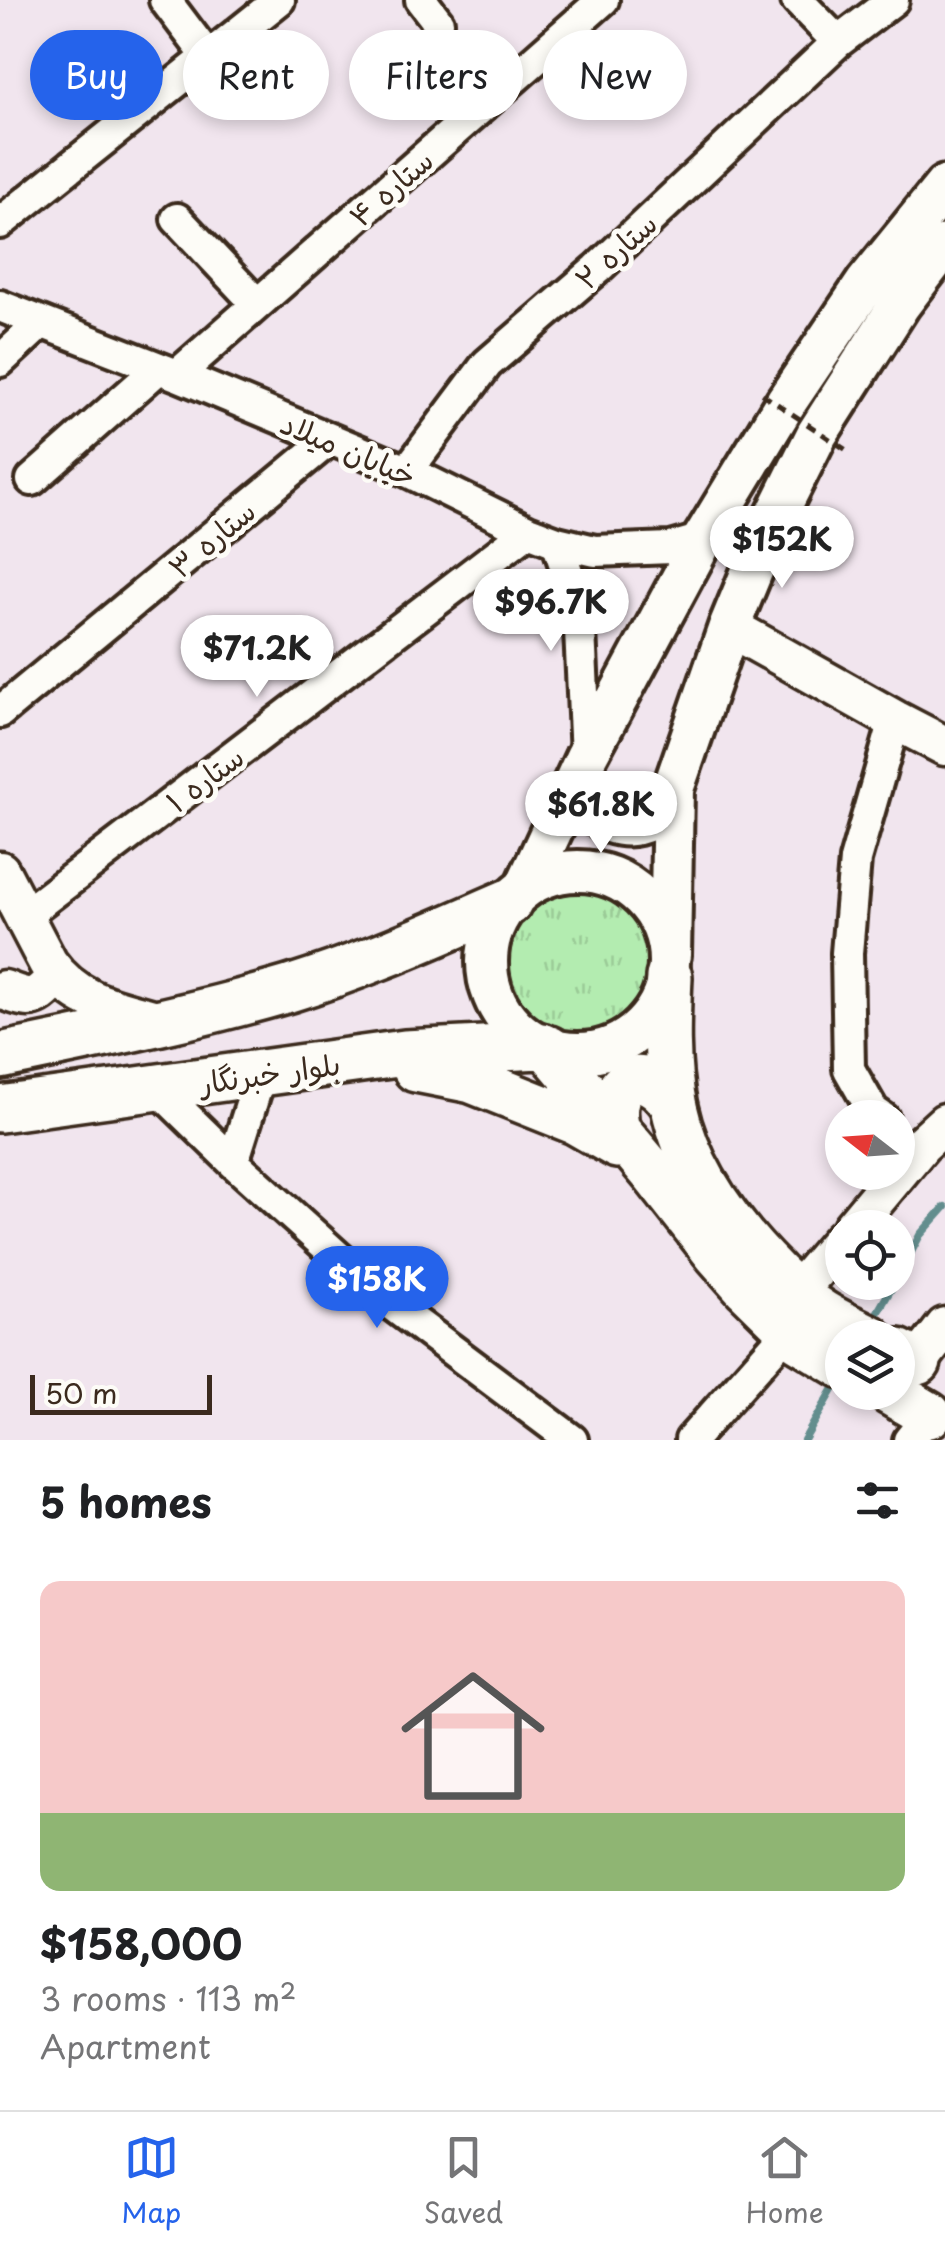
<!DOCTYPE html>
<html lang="en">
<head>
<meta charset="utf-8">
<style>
  :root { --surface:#fff; --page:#f2f2f2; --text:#202124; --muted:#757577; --line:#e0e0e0; --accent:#2563eb }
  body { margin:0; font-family:"Playpen Sans","Playpen Sans Arabic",sans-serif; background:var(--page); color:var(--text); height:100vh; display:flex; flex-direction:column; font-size:38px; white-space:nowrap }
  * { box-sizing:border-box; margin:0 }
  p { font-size:32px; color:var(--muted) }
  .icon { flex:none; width:55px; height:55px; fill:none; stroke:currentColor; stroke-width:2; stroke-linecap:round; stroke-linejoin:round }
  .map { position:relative; height:1440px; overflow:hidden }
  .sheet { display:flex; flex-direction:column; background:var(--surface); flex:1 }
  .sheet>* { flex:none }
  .guide { position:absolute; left:30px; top:30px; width:885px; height:90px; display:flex; gap:20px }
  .needle { width:65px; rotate:287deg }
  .tools { position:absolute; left:825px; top:1100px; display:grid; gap:20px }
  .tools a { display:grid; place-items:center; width:90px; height:90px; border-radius:50%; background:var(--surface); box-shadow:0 5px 15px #0003; font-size:50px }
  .scale { position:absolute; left:30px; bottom:25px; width:182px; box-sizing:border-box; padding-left:10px; border:5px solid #3b2a1e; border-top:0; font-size:28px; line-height:35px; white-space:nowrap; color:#3b2a1e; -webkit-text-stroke:8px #fdfcf7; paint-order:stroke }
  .price { position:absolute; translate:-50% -85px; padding:0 22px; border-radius:35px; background:#fff; color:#222; font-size:32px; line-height:65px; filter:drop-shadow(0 2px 5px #0008) }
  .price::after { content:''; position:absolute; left:50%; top:60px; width:30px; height:22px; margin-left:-15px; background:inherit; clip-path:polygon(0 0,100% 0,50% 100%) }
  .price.on { background:var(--accent); color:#fff }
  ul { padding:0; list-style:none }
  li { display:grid; align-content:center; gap:20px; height:530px; padding:0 40px }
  li span { display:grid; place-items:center; height:310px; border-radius:20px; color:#555 }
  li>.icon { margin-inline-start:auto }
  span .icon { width:180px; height:180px; fill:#fffc; stroke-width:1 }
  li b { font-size:42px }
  h2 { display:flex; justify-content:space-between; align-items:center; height:120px; padding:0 40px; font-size:42px }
  .tag { padding:0 35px; border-radius:45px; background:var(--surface); box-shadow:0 5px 15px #0003; font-size:35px; line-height:90px }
  .tag.on { background:var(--accent); color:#fff }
  .tabs { display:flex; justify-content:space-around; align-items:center; height:140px; border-top:2px solid var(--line); background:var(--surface); font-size:28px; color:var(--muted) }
  .tabs a { display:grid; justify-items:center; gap:5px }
  .tabs .on { color:var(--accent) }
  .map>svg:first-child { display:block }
  .grass { fill:url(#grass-tufts); stroke:#778b67; stroke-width:2.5 }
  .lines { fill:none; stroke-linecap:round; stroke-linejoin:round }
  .stream { stroke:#648e8e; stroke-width:8 }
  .minor-casing { stroke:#3b2a1e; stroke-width:38 }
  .tertiary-casing { stroke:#3b2a1e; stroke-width:45 }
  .secondary-casing { stroke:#3b2a1e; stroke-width:48 }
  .primary-casing { stroke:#3b2a1e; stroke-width:52 }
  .minor { stroke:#fdfcf7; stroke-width:30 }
  .tertiary { stroke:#fdfcf7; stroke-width:38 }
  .secondary { stroke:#fdfcf7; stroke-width:40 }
  .primary { stroke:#fdfcf7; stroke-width:45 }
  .path-bridge { stroke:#3b2a1e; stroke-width:5; stroke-dasharray:10 8; stroke-linecap:butt }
  .labels { text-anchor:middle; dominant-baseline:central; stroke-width:10; stroke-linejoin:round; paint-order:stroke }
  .street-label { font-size:30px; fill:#3b2a1e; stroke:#fdfcf7 }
</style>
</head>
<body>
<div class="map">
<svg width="945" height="1440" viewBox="0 0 945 1440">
  <defs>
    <pattern id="grass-tufts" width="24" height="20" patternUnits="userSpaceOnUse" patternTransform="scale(2.5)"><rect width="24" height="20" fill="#b3ecb0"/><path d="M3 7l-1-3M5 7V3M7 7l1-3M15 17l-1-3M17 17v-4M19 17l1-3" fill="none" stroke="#9bcb97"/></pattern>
  </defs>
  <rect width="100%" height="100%" fill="#f1e5ee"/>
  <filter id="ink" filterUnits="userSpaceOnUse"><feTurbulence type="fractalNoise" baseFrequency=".01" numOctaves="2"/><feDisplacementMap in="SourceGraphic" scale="20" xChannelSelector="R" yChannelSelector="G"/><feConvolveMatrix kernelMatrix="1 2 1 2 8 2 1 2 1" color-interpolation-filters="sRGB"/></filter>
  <g filter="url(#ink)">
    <path class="grass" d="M505 963a73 73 0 1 1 146 0a73 73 0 1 1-146 0Z"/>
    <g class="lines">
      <path class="stream" d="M898 1277 920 1235 945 1207
        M872 1322 895 1282
        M804 1440 840 1378"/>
      <g class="minor-casing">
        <path id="minor" d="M165 0 208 57
          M421 0 438 22
          M797 0 838 42
          M177 219 257 304
          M0 223 279 0
          M0 306 177 375 407 471 528 531 557 542 595 551 671 548 703 539
          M0 361 41 323
          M177 375 603 0
          M407 471 487 364 597 269 838 42 893 0
          M32 480 159 368
          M557 542 575 595 580 630 586 756
          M0 712 329 440
          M23 916 528 531
          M157 1088 233 1162 261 1073
          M883 1118 873 1111 849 1069 847 953 855 860 895 720
          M233 1162 388 1302 572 1440
          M691 1440 789 1330
          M909 1440 929 1415"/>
      </g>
      <g class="tertiary-casing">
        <path id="tertiary" d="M729 627 895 720 945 746
          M0 871 48 963C77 1004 118 1009 164 1022
          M4 990C34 1002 36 999 57 976
          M852 1228 921 1145 945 1123
          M796 1293 842 1239
          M918 1362 945 1327"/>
      </g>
      <g class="secondary-casing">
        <path id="secondary" d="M586 757C583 773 581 791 589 805 602 827 635 832 655 816 663 810 668 799 673 789
          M487 962a91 91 0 1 1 182 0a91 91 0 1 1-182 0Z
          M526 886 586 757 703 539 786 402 867 282 945 186
          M670 955 673 789 729 627 769 530 817 434 900 304 945 245"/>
      </g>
      <g class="primary-casing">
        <path id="primary" d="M669 977C667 1020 665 1064 674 1107 688 1172 730 1228 776 1274 789 1286 801 1299 816 1309 832 1321 852 1328 870 1338
          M549 1049 655 1175 717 1254 747 1288 799 1339 842 1365
          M0 1056C97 1036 194 1017 289 989 365 966 437 933 509 902
          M416 1069 472 1080 575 1121 617 1145
          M0 1109 405 1053 541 1046
          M617 1130C604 1076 647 1061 674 1106
          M898 1352 918 1362
          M890 1392 929 1415"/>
      </g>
      <use href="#minor" class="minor"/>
      <use href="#tertiary" class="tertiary"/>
      <use href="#secondary" class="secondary"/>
      <use href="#primary" class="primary"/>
      <path class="path-bridge" d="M762 394 848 451"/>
    </g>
  </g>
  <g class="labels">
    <g class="street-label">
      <text transform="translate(390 187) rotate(-41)">ستاره ۴</text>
      <text transform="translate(615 250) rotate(-42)">ستاره ۲</text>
      <text transform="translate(349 448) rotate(23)">خیابان میلاد</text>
      <text transform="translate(211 538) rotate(-40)">ستاره ۳</text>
      <text transform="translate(204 778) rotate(-37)">ستاره ۱</text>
      <text transform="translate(270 1072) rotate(-8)">بلوار خبرنگار</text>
    </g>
  </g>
</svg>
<div class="tools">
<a><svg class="needle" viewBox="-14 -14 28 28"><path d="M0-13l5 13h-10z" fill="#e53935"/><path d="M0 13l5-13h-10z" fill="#757577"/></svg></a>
<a><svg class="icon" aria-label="locate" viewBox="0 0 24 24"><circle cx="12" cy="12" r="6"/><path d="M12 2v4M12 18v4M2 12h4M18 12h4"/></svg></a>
<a><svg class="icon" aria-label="layers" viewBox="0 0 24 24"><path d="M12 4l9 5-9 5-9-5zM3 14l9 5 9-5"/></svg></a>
</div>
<div class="scale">50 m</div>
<b class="price" style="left:782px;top:591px">$152K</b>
<b class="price" style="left:551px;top:654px">$96.7K</b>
<b class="price" style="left:257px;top:700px">$71.2K</b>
<b class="price" style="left:601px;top:856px">$61.8K</b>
<b class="price on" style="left:377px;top:1331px">$158K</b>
<div class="guide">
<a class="tag on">Buy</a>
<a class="tag">Rent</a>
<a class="tag">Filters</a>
<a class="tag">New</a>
</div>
</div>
<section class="sheet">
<h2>5 homes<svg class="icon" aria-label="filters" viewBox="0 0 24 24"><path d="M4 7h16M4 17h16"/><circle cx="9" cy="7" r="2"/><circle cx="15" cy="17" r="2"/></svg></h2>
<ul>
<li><span style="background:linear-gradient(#f6c9c9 75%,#8fb573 0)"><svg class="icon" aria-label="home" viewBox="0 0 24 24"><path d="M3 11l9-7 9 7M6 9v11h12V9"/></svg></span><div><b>$158,000</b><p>3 rooms · 113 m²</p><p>Apartment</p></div></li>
</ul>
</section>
<nav class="tabs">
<a class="on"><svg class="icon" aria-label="map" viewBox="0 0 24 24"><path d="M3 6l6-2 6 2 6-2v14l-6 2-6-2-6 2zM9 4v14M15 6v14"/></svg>Map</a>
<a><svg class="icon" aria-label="saved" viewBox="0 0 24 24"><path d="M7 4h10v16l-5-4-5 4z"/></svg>Saved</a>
<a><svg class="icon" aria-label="home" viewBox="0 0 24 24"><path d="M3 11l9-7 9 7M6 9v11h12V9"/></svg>Home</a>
</nav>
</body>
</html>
